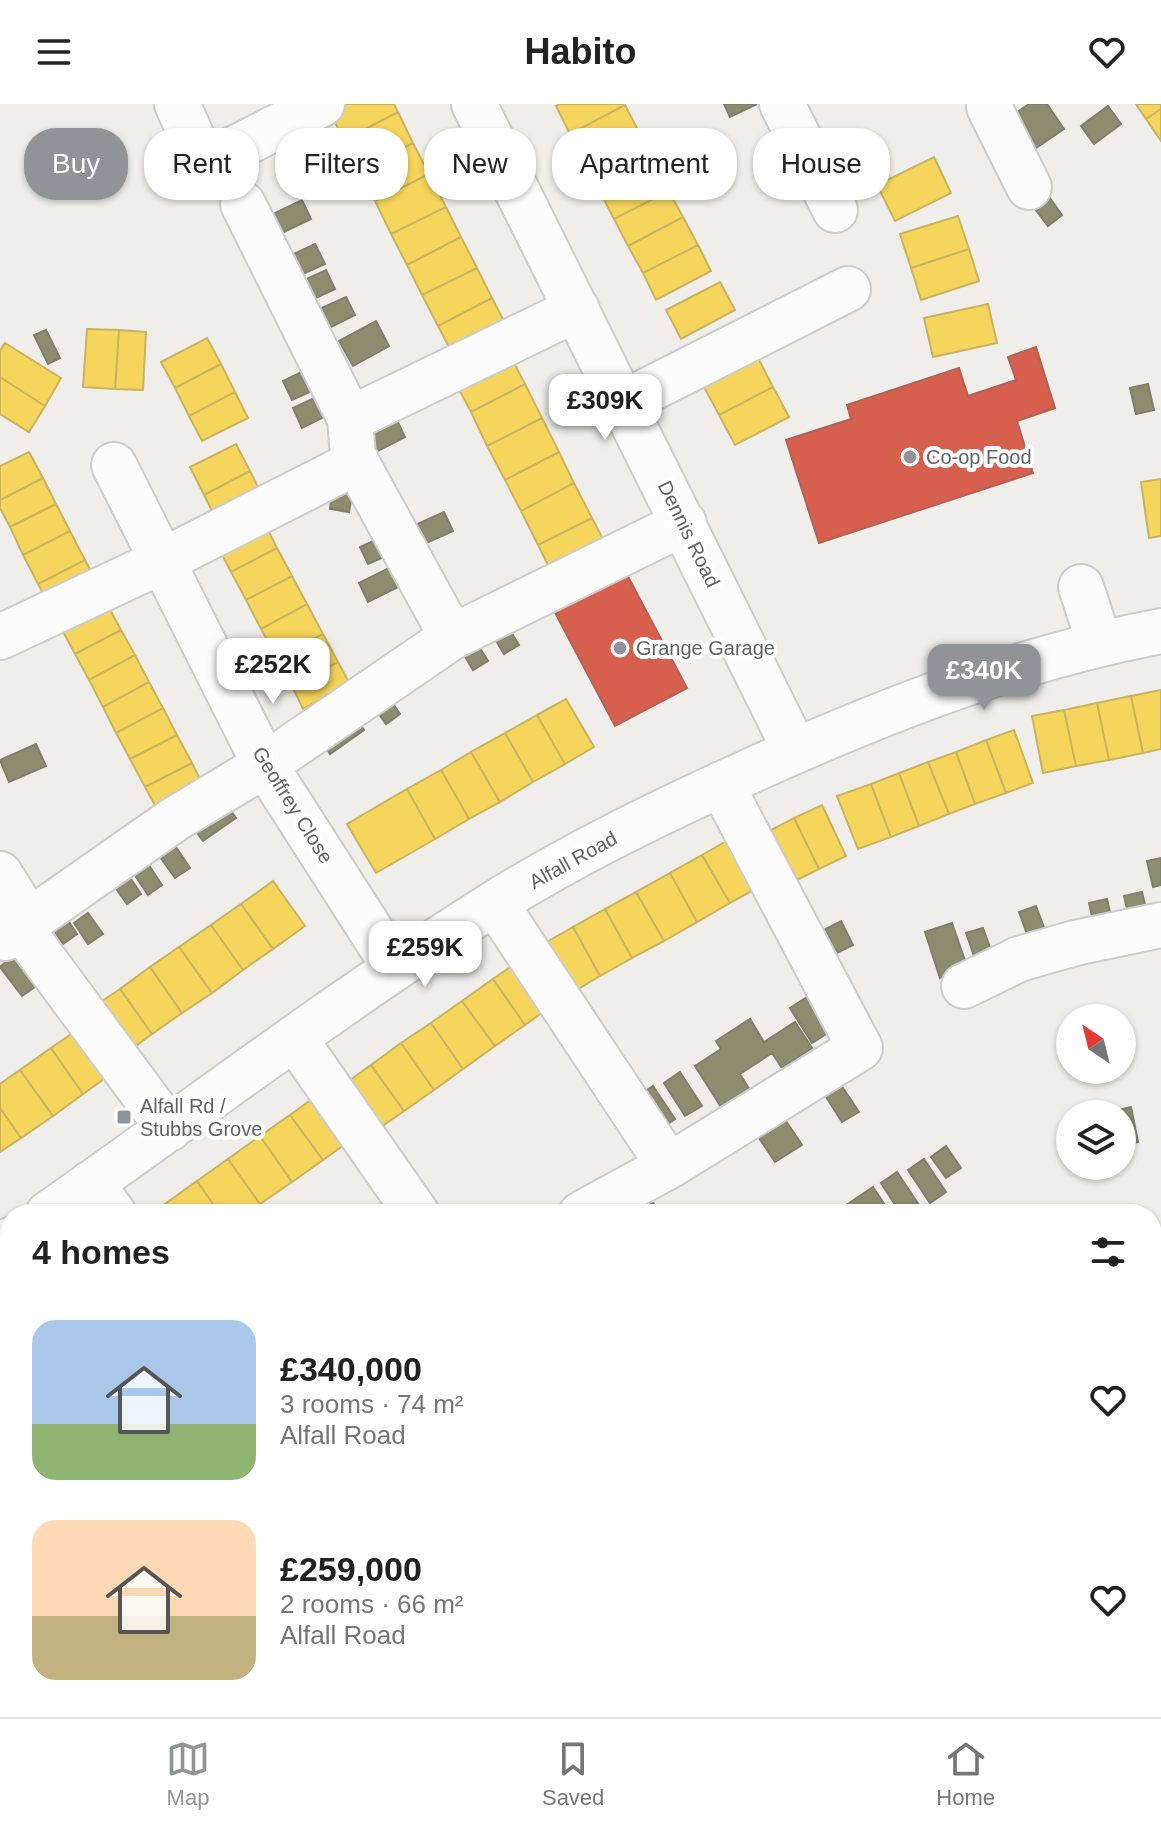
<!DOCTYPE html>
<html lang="en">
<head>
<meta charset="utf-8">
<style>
  :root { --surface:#fff; --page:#f6f6f6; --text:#222; --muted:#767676; --line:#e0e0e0; --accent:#919496 }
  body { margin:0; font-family:Arial,sans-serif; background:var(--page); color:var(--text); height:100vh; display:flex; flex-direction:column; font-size:30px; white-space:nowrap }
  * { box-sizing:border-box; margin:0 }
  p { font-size:26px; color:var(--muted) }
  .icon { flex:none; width:44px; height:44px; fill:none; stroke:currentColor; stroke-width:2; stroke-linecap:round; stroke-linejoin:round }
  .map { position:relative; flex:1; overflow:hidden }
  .drawer { position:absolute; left:0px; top:1100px; width:1162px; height:514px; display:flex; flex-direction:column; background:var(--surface); border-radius:32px 32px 0 0; box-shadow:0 2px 6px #0004 }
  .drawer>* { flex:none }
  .top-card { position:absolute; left:24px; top:24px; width:1114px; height:72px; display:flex; gap:16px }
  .needle { width:52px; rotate:325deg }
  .buttons { position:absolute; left:1056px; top:900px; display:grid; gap:16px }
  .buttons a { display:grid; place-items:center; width:80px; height:80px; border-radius:50%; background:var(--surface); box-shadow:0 2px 6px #0004; font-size:40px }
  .price { position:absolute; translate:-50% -68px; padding:0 18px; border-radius:16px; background:#fff; color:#222; font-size:26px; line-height:52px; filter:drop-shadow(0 2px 4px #0008) }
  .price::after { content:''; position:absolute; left:50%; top:48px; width:24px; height:18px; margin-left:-12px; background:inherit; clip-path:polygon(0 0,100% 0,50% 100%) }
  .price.active { background:var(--accent); color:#fff }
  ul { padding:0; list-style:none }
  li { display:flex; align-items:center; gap:24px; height:200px; padding:0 32px }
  li span { display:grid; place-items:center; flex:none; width:224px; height:160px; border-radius:24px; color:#555 }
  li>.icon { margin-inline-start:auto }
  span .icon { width:96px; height:96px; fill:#fffc; stroke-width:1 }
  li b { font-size:34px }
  h2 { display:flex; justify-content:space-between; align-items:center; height:96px; padding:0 32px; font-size:34px }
  .chip { padding:0 28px; border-radius:32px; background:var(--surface); box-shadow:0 2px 6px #0004; font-size:28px; line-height:72px }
  .chip.active { background:var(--accent); color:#fff }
  header { display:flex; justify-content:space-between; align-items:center; height:104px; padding:0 32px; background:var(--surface); font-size:36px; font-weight:800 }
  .tabs { display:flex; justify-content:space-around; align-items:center; height:112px; border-top:2px solid var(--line); background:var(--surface); font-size:22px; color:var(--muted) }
  .tabs a { display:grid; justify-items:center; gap:4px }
  .tabs .active { color:var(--accent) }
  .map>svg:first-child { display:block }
  .homes { fill:#f6d55c; stroke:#c9b360; stroke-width:2 }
  .shops { fill:#d6604d; stroke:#b26155; stroke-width:2 }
  .industry { fill:#8c8c6e; stroke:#7e806c; stroke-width:2 }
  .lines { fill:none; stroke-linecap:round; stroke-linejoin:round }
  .minor-casing { stroke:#cbcccc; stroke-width:48 }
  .minor { stroke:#fdfcfc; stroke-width:44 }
  .poi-dot { fill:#919496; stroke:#fff; stroke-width:3 }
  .labels { text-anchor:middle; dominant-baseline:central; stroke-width:8; stroke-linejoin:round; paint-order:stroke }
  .poi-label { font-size:20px; fill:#5f6368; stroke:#fff; text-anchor:start }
  .street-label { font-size:20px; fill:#5f6368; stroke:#fff }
</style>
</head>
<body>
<header><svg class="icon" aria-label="menu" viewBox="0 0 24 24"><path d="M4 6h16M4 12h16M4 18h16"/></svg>Habito<svg class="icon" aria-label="heart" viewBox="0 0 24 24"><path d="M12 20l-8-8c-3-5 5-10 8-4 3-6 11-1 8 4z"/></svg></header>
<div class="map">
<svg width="1161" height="1613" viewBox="0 0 1161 1613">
  <rect width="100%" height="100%" fill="#efeeea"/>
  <path class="homes" d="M338 0H394L398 8 344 36 328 5Z
    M560 0H625V1L570 30 556 2Z
    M1136 0H1161V5L1146 15Z
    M625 1 639 28 584 57 570 30Z
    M1161 5V37L1146 15Z
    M398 8 413 39 359 66 344 36Z
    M639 28 654 57 599 86 584 57Z
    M413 39 429 70 375 97 359 66Z
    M934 53 951 89 895 117 877 81Z
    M654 57 669 87 614 115 599 86Z
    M429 70 446 103 391 130 375 97Z
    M669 87 683 113 628 142 614 115Z
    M446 103 461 133 407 161 391 130Z
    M958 112 969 145 911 164 900 130Z
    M683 113 698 141 643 169 628 142Z
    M461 133 477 164 422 191 407 161Z
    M698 141 711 167 656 196 643 169Z
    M969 145 979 177 921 196 911 164Z
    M477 164 492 194 438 222 422 191Z
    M720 178 735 206 681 235 666 206Z
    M492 194 507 223 453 251 438 222Z
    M988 200 997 239 933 253 924 214Z
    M87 225 119 226 115 285 83 283Z
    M119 226 146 228 143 286 115 285Z
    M207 234 221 260 175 284 161 258Z
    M5 239 61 274 45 302 0 273V247Z
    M510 251 525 280 471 308 455 278Z
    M758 254 773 283 719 311 704 283Z
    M221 260 235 288 189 312 175 284Z
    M0 273 45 302 29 328 0 310Z
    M525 280 542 314 487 342 471 308Z
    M773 283 789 313 735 341 719 311Z
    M235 288 248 314 202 337 189 312Z
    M542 314 559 348 505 376 487 342Z
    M236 340 250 367 204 391 190 363Z
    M29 348 43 374 0 396V362Z
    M559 348 574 379 521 407 505 376Z
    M250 367 263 393 217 417 204 391Z
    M43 374 56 400 10 423 0 404V396Z
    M1161 375V432L1149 434 1141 378Z
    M574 379 592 414 538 441 521 407Z
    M56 400 70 427 23 451 10 423Z
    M592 414 607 443 553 471 538 441Z
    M265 420 277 444 231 468 219 445Z
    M70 427 85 456 38 480 23 451Z
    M277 444 292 472 246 496 231 468Z
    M85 456 96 477 49 501 38 480Z
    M292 472 307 500 261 525 246 496Z
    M107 500 121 526 75 550 61 524Z
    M307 500 323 530 277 554 261 525Z
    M121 526 135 551 89 576 75 550Z
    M323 530 338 558 292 582 277 554Z
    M135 551 149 578 103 603 89 576Z
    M338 558 350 580 303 605 292 582Z
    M149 578 163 604 116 629 103 603Z
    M1161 586V645L1143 649 1131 592Z
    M1131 592 1143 649 1109 656 1097 599Z
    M566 595 594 643 565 660 537 611Z
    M1097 599 1109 656 1076 662 1064 606Z
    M163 604 177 631 130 655 116 629Z
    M1064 606 1076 662 1043 669 1032 612Z
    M537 611 565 660 533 678 505 629Z
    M1014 626 1033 679 1006 689 986 636Z
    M505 629 533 678 500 698 471 648Z
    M177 631 192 659 145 683 130 655Z
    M986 636 1006 689 975 700 956 648Z
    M471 648 500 698 469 715 441 666Z
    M956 648 975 700 949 710 928 658Z
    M928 658 949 710 919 722 899 669Z
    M192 659 203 681 157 705 145 683Z
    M441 666 469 715 435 735 407 685Z
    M899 669 919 722 891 733 871 680Z
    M871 680 891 733 858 745 837 692Z
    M407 685 435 735 376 769 347 720Z
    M822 701 846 752 819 765 794 714Z
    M794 714 819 765 787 781 763 730Z
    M732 734 759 783 730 799 702 751Z
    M702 751 730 799 697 818 670 769Z
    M670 769 697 818 664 837 636 788Z
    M273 777 305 822 273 845 241 800Z
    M636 788 664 837 632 854 605 805Z
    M241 800 273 845 243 866 211 821Z
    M605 805 632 854 600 872 573 823Z
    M211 821 243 866 212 889 179 843Z
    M573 823 600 872 573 888 545 839Z
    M179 843 212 889 182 909 150 863Z
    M525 853 557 898 525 921 493 875Z
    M150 863 182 909 152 930 120 885Z
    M493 875 525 921 495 942 462 897Z
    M120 885 152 930 126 949 93 903Z
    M462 897 495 942 463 965 431 919Z
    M431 919 463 965 434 986 401 939Z
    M83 922 115 967 83 990 51 944Z
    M401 939 434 986 404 1007 371 961Z
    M51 944 83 990 53 1012 20 966Z
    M371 961 404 1007 378 1025 346 979Z
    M20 966 53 1012 21 1034 0 1004V980Z
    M322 988 355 1033 323 1056 290 1011Z
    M0 1004 21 1034 0 1048Z
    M290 1011 323 1056 292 1078 260 1032Z
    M260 1032 292 1078 260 1100 228 1055Z
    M228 1055 260 1100 246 1110H220L197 1077Z
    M197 1077 220 1110H172L165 1100Z
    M165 1100 172 1110H151Z
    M1161 1141V1213L1152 1165V1143Z
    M1161 1323V1412H1160L1152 1358V1325Z
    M0 1465 10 1480V1501L0 1507Z
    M361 1604H381L387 1613H348Z
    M381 1604H420L426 1613H387Z
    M434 1604H488L494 1613H441Z
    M712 1604H722L728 1613H705L703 1610Z
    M750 1604H788L794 1613H756Z
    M788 1604H826L833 1613H794Z
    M826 1604H861L849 1613H833Z"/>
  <path class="shops" d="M1036 243 1055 304 1017 317 1033 369 819 439 786 336 851 315 847 301 959 264 968 292 1016 276 1008 253Z
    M624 465 687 584 615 622 552 503Z
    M0 1236 10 1251V1278L0 1285Z
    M10 1288V1327L0 1312V1295Z
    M10 1447V1463L2 1452Z"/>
  <path class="industry" d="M724 0H757L730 13Z
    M1029 0H1047L1064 25 1030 48 1007 15Z
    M1108 2 1121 20 1094 40 1081 22Z
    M1047 90 1062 111 1048 122 1032 101Z
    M302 96 311 115 280 130 271 111Z
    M315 140 325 160 294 174 285 154Z
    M326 166 335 185 305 199 296 180Z
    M346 193 355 211 325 226 315 207Z
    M376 217 389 242 353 262 339 237Z
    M46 226 60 254 48 260 34 231Z
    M314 262 323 282 292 296 283 277Z
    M1148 280 1154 306 1136 310 1130 284Z
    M323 290 332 309 302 324 293 304Z
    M394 310 405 333 376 348 364 325Z
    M333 381 353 384 349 408 330 405Z
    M444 408 453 427 422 441 413 422Z
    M384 432 391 450 368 460 360 443Z
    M389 464 398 483 368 498 359 479Z
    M506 520 519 541 504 550 491 528Z
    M475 536 488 557 473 566 460 544Z
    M386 589 400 610 386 620 371 599Z
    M352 609 364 626 330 650 319 633Z
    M36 640 46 662 9 678 0 656Z
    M224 697 236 714 203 737 191 721Z
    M176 743 190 764 175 774 160 753Z
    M1161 754V781L1153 783 1147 757Z
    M148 760 162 781 148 791 134 770Z
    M127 769 141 790 127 800 112 779Z
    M1142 788 1148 813 1130 818 1124 792Z
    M1107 795 1113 821 1095 825 1089 799Z
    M1036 802 1045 826 1028 833 1019 808Z
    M63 809 77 830 63 840 49 819Z
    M88 809 103 830 88 840 74 819Z
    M841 817 853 841 837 849 824 826Z
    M952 819 968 865 940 874 925 828Z
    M983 824 992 849 975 855 966 829Z
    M22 844 45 876 22 892 0 863Z
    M815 888 837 923 812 939 790 904Z
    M750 915 764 938 795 918 812 944 782 964 772 949 740 970 751 988 723 1006 695 962 721 945 716 937Z
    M680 968 702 1002 685 1012 664 979Z
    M837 975 859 1008 842 1018 821 985Z
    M653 982 675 1015 659 1026 637 993Z
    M776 1002 802 1041 775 1058 749 1019Z
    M1131 1003 1138 1038 1123 1042 1122 1010H1116L1115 1007Z
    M946 1042 961 1064 946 1074 931 1053Z
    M924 1055 946 1088 930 1099 908 1066Z
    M897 1068 919 1101 906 1110H901L881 1079Z
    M873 1083 891 1110H851L845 1102Z
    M651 1096 661 1110H638L636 1107Z
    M1155 1577 1161 1583V1613H1127L1123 1609 1128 1604H1152V1580Z"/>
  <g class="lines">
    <g class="minor-casing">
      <path id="minor" d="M177 0 198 46 222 51 322 0
        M474 0 795 646
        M782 0 835 106
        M989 3 1029 83
        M623 299 848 185
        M350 315 577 205
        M114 361 265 661 395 864
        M1081 483 1099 538
        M0 533 162 457 357 358
        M452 533 684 419
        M0 770 29 817 5 834
        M495 799 669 1062 860 944 721 680
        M29 817 175 715 265 661 452 533 353 352 350 315 243 100
        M20 823 169 1025
        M964 882 1019 855 1075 839 1161 821
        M295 935 417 1110
        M91 1079 114 1110
        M48 1110C194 1008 336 899 487 804 569 752 658 709 746 669 880 608 1017 554 1161 527
        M581 1110 669 1062
        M0 1143 10 1136
        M1152 1278 1161 1276
        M872 1604 879 1613
        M626 1613 639 1604"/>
    </g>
    <use href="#minor" class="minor"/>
  </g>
  <g class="poi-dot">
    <circle cx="910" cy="353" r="8"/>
    <circle cx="620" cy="544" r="8"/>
    <rect x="116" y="1005" width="16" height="16" rx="4"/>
  </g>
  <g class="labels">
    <g class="poi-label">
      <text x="926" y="353">Co-op Food</text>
      <text x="636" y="544">Grange Garage</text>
      <text x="140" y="1002">Alfall Rd /<tspan x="140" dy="23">Stubbs Grove</tspan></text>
    </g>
    <g class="street-label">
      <text transform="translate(689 430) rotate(64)">Dennis Road</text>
      <text transform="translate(293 701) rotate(58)">Geoffrey Close</text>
      <text transform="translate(573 756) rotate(-29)">Alfall Road</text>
    </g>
  </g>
</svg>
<div class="buttons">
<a><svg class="needle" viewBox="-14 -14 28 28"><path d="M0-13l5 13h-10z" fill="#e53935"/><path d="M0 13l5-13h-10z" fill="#767676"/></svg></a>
<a><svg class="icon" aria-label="layers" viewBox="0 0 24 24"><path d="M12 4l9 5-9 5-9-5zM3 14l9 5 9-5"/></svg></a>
</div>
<b class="price" style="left:605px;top:338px">£309K</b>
<b class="price" style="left:273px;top:602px">£252K</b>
<b class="price active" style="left:984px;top:608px">£340K</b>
<b class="price" style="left:425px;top:885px">£259K</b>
<div class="top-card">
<a class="chip active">Buy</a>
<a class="chip">Rent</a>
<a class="chip">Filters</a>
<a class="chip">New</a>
<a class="chip">Apartment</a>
<a class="chip">House</a>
</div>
<section class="drawer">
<h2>4 homes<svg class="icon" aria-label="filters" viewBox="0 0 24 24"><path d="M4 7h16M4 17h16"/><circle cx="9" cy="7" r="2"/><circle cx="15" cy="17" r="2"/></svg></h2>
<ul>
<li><span style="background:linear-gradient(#a9c7e8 65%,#8fb573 0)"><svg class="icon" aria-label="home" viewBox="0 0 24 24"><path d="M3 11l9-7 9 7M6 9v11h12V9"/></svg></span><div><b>£340,000</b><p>3 rooms · 74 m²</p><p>Alfall Road</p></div><svg class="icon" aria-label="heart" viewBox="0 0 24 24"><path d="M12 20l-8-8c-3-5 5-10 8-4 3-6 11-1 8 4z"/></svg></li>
<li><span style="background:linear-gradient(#ffd9b3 60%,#c2b280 0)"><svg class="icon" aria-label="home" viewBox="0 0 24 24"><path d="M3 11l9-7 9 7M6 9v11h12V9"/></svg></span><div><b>£259,000</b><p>2 rooms · 66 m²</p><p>Alfall Road</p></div><svg class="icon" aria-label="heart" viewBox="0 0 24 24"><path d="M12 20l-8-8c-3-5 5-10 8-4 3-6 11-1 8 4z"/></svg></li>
</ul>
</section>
</div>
<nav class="tabs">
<a class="active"><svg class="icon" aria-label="map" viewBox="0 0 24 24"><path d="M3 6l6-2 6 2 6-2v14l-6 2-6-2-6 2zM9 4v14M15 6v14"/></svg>Map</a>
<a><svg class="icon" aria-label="saved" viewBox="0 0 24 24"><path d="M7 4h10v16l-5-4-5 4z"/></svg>Saved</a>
<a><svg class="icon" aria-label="home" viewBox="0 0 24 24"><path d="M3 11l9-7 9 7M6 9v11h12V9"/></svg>Home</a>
</nav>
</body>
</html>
